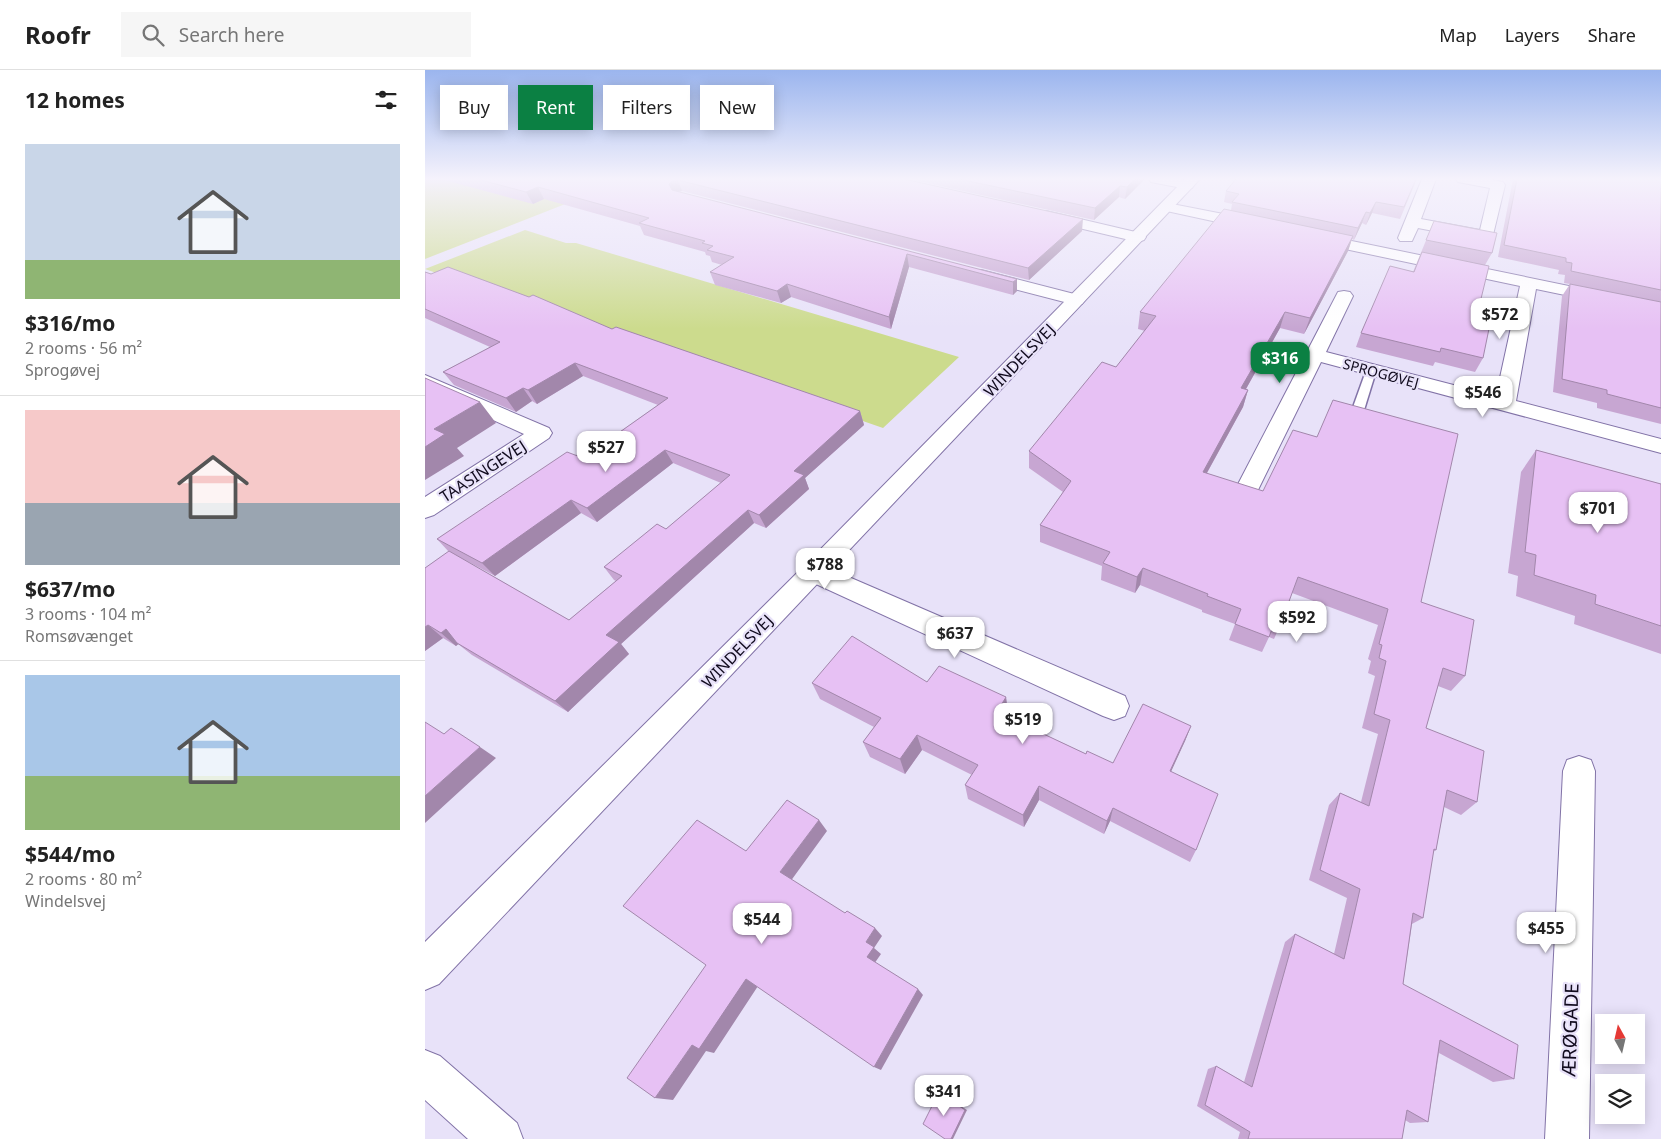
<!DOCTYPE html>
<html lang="en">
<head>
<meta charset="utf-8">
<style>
  :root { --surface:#fff; --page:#f6f6f6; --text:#222; --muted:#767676; --line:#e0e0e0; --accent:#0b8043 }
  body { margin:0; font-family:"Noto Sans",sans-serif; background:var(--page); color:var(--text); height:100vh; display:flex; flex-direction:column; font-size:19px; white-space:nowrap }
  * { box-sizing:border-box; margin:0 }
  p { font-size:16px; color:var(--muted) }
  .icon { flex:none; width:28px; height:28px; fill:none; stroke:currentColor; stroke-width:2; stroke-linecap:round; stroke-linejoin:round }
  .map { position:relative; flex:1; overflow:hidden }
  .panel { display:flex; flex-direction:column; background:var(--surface); width:425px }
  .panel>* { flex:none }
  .top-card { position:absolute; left:15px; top:15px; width:475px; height:45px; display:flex; gap:10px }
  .needle { width:32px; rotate:352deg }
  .buttons { position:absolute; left:1170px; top:944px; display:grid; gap:10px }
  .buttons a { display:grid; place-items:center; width:50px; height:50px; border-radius:0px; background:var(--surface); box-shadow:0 2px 12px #0003; font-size:25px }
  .price { position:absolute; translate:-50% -42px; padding:0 11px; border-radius:10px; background:#fff; color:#222; font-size:16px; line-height:32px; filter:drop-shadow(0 1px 2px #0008) }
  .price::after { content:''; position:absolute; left:50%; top:30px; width:15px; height:11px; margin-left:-8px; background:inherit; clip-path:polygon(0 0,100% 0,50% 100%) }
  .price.current { background:var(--accent); color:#fff }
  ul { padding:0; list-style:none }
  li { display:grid; align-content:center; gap:10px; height:265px; padding:0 25px }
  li+li { border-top:1px solid var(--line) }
  li span { display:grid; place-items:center; height:155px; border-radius:0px; color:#555 }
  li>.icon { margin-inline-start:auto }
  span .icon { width:90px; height:90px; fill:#fffc; stroke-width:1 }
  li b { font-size:21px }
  h2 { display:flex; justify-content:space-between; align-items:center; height:60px; padding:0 25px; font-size:21px }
  .chip { padding:0 18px; border-radius:0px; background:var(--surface); box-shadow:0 2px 12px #0003; font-size:18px; line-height:45px }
  .chip.current { background:var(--accent); color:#fff }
  header { display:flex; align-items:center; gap:30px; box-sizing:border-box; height:70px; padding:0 25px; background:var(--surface); border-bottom:1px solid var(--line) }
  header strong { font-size:24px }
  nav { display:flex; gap:28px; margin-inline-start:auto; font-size:18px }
  .search { width:350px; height:45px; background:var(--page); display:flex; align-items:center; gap:12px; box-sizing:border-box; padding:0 18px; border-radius:0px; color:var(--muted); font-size:19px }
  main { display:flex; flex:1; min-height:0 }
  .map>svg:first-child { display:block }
  .green { fill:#ccdb8d }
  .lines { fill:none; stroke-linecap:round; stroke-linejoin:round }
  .lane-casing { stroke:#8273a7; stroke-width:3 }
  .street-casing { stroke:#8273a7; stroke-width:2 }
  .secondary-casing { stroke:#8273a7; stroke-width:2 }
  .lane { fill:#fff; fill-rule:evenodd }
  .street { fill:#fff; fill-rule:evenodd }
  .secondary { fill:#fff; fill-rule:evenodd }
  .wall { fill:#c7a6d2; fill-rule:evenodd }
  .shaded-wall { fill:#a287ab }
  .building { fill:#e7c1f4; stroke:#a287ab }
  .labels { text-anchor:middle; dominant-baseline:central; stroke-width:4.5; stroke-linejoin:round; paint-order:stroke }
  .far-street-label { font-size:14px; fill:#110b1e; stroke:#e8e2f9 }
  .street-label { font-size:16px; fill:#110b1e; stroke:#e8e2f9 }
  .near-street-label { font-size:19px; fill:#110b1e; stroke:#e8e2f9 }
</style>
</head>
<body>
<header>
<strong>Roofr</strong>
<div class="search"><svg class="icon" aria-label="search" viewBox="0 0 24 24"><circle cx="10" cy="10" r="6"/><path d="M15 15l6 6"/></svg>Search here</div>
<nav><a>Map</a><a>Layers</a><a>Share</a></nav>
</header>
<main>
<section class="panel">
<h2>12 homes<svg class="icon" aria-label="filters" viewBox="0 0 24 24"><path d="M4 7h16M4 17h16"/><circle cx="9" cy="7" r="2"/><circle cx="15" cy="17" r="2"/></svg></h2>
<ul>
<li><span style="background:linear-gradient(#c9d6e8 75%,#8fb573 0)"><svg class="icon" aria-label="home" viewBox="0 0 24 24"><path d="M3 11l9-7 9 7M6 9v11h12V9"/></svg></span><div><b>$316/mo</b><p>2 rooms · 56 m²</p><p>Sprogøvej</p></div></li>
<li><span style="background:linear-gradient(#f6c9c9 60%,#9aa5b1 0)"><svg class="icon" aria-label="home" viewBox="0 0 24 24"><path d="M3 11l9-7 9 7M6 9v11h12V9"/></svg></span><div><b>$637/mo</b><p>3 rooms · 104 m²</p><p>Romsøvænget</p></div></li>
<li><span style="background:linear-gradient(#a9c7e8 65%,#8fb573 0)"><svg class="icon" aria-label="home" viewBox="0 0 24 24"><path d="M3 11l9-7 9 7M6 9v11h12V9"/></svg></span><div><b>$544/mo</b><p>2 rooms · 80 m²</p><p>Windelsvej</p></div></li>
</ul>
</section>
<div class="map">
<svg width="1236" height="1069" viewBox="0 0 1236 1069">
  <rect width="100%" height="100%" fill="#e8e2f9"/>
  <path class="green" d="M0 109H204L0 189Z
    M100 160 141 173H151L534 287 458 358 0 199Z"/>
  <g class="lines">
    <g class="lane-casing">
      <path id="lane" d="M946 298 951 301 939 340 933 344 929 343 927 340 941 301Z"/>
    </g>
    <g class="street-casing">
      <path id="street" d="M724 109H753L767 112 769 115 767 118 762 119 726 112Z
        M997 109H1011L996 149 1055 160 1065 118 1033 112 1031 109H1063L1078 112 1080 115 1067 169 1061 171 993 158 987 171H975L973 168Z
        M742 133 829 150 834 152 837 155 834 158 829 160 737 140 735 137 737 134Z
        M621 141 719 164 721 167 719 170 713 172 616 149 613 146 616 143Z
        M888 163 1236 235V245L1111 219 1091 331 1236 369V383L896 292 831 424 823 426 815 424 811 418 913 222 919 221 925 222 928 226 901 282 1071 326 1095 216 882 171 880 168 882 165Z
        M556 200 657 226 660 230 657 234 651 235 550 209 547 205 550 201Z
        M0 305 124 358 127 363 124 368 9 445 0 448V427L99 364 0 319Z
        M389 492 700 626 704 636 700 646 689 650 678 646 380 509 376 502 380 495Z
        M1154 686 1166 690 1170 701 1164 1069H1120L1138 701 1142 690Z
        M0 980 15 986 92 1053 98 1069H43L0 1030Z"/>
    </g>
    <g class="secondary-casing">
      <path id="secondary" d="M760 109H775L14 914 0 920V872L380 495Z"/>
    </g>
    <use href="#lane" class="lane"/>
    <use href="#street" class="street"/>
    <use href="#secondary" class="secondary"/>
  </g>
  <path class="wall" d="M16 109H479L657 161 604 210 257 121 253 122 592 209V221L588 225 484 197 466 259 366 227 356 233 290 215 285 202 297 195 287 192 285 186 281 185 280 182 219 165 215 156 119 129 108 134Z
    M484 109H720L700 129 694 127 669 150Z
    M992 109 975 149 947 143 941 155 937 153 929 170 927 169 923 181 879 264 855 258 821 319 823 320 818 337 782 403 996 532 1040 606 1026 621 1013 616 1001 658 1052 732 1036 745 1019 737 1011 780 1008 782 998 848 987 854 978 914 1089 1009 1068 1012 1014 983 1003 1052 985 1053 980 1050 977 1069H813L815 1062 772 1036 783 999 791 996 819 1012 860 872 870 864 909 884 922 828 884 810 904 735 915 723 936 732 953 664 937 658 950 606 943 603 946 591 943 589 953 555 867 523 856 553 849 569 844 567 837 582 804 570 810 554 777 542V540L715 515 710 523 676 510 677 496 615 472V455L638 422 604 398V381L691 297 720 261 713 259 715 242 806 140 807 134 799 132 801 121Z
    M1087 109H1236V354L1172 338V333L1128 322 1137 226 1145 214 1139 213 1140 205 1133 204 1134 200 1073 187 1088 109Z
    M1009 151 1067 183 1060 195 1053 241 1058 288 1050 302 1010 292 1008 296 931 277 936 263 988 202Z
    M0 202 187 259 435 341 439 355 380 408 384 419 341 458 329 453 196 574 204 584 143 642 47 585 33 574 31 576 18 568 0 581V498L24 482 12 469 158 388 233 335 158 306 112 334 107 331 91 342 29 315 18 302 65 277 0 248ZM248 393 296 413 241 459 179 497 189 510 191 511 144 550 38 489 70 506 156 443 172 452Z
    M1111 380 1236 414V584L1149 554 1150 546 1091 526 1093 506 1083 503 1096 402Z
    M502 612 581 627 583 643 581 646 661 684 688 693 766 656 760 671 746 701 771 780 765 792 685 751 679 764 614 730 599 757 543 729 540 715 547 705 497 680 480 704 445 687 438 672 449 657 395 629 387 613Z"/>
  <path class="shaded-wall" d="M710 109H720L700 129 702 117Z
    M253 110 257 121 252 122 248 126 244 114 247 111Z
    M695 116 694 127 669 150 670 138Z
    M113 117 119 129 108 134 101 122Z
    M951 132 947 143 941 155 945 143Z
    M941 142 937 153 929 170 933 158Z
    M658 149 657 161 604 210 603 198Z
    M928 166 923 181 879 264 885 248Z
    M482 184 484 197 466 259 464 247Z
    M592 209V221L588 225V212Z
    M362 214 366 227 356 233 352 221Z
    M860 242 855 258 812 335 816 318Z
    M150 293 158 306 112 334 103 320Z
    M98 318 107 331 91 342 81 328Z
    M823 320 818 337 773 419 778 402Z
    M55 332 71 353 32 378 39 386 0 410V377L9 359Z
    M435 341 439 355 380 408 384 419 341 458 334 445 369 401Z
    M240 380 248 393 172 452 162 438Z
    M146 430 156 443 70 506 57 493Z
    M323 440 329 453 196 574 204 584 143 642 130 631 181 565Z
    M718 498 715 515 710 523 712 507Z
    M3 555 18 568 0 581V557Z
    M21 559 36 572 31 576 16 563Z
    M581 627 583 643 580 647 577 659 575 637Z
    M766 656 760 671 740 715 745 701Z
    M492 665 497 680 480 704 475 689Z
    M55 677 71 688 0 753V726Z
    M614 716V730L599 757 598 745Z
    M688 738 685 751 679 764 682 751Z
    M394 750 402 761 365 812 355 802Z
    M450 858 457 866 449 878 456 884 449 894 442 887 441 872Z
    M321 909 333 916 289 983 281 981 248 1030 230 1028 267 975Z
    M493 919 498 925 456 1000 449 997Z
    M514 1022 542 1040 528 1069H526Z"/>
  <path class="building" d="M52 109H479L658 149 603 198 253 110 247 111 244 114 247 120 592 209 588 212 482 184 464 247 362 214 352 221 285 202 309 187 282 180 288 176 277 173 280 171 214 153 224 148 113 117 101 122Z
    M534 109H710L702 117 695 116 670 138Z
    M811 109H991L979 137 951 132 945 143 941 142 933 158 807 132 814 124 801 121Z
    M1092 109H1236V220L1146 201 1147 193 1141 192V188L1079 175Z
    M799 139 928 166 885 248 860 242 816 318 823 320 778 402 838 421 868 360 892 367 908 330 1033 364 996 532 1049 550 1040 606 1018 598 1001 658 1059 681 1052 732 1022 720 1011 780 1009 779 998 848 988 843 978 914 1093 975 1089 1009 1015 970 1003 1052 982 1040 977 1069H823L825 1062 780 1035 791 996 827 1017 870 864 919 889 935 819 895 800 915 723 944 736 965 650 949 644 961 591 954 588 957 575 954 574 963 539 873 507 856 553 850 551 844 567 810 554 816 539 782 526 783 524 718 498 712 507 678 493 685 482 615 455 646 411 604 381 677 292 691 297 731 246 715 242Z
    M1009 151 1072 163 1067 183 1001 170Z
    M997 182 1064 196 1053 241 1067 244 1058 288 1016 278 1015 282 936 263 965 196 989 202Z
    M23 197 104 227 108 225 187 259 191 257 435 341 369 401 379 405 334 445 323 440 181 565 194 572 130 631 32 573 21 559 16 563 3 555 0 557V498L24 481 144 550 197 506 179 497 232 454 241 459 305 405 240 380 162 438 146 430 57 493 12 469 142 382 158 388 243 328 150 293 103 320 98 318 81 328 18 302 75 272 0 239V202L6 204Z
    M1145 214 1236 232V338L1182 324V320L1137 309Z
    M0 308 55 332 9 359 20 364 0 377Z
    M1111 380 1236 414V556L1170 534 1171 525 1109 505 1111 485 1100 482Z
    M427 566 502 612 514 596 581 627 575 637 579 639 576 644 661 684 662 681 688 693 718 634 766 656 745 701 793 724 771 780 688 738 682 751 614 716 598 745 540 715 553 695 492 665 475 689 438 672 456 648 387 613Z
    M0 652 19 664 26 658 55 677 0 726Z
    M362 730 394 750 355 802 420 843 422 841 450 858 441 872 449 877 442 887 493 919 449 997 321 909 274 979 267 975 230 1028 202 1008 281 895 198 836 272 750 321 781Z
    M514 1022 540 1040 526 1069H520L498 1054Z"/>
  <linearGradient id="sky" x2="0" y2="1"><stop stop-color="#9bb5ee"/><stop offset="0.42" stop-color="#f5f2fc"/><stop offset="1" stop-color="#f5f2fc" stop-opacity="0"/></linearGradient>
  <rect width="1236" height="259" fill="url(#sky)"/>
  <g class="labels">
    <g class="far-street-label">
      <text transform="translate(956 303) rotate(15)">SPROGØVEJ</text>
    </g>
    <g class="street-label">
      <text transform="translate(594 290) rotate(-46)">WINDELSVEJ</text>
      <text transform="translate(58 401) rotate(-33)">TAASINGEVEJ</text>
      <text transform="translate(312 581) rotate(-46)">WINDELSVEJ</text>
    </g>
    <g class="near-street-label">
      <text transform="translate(1145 960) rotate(-88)">ÆRØGADE</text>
    </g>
  </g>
</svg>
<div class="buttons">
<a><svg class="needle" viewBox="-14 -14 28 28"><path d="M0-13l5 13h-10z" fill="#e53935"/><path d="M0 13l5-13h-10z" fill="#767676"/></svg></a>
<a><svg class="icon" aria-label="layers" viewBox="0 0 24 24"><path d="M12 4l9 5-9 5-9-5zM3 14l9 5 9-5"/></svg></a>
</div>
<b class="price" style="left:1075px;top:270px">$572</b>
<b class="price current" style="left:855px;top:314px">$316</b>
<b class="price" style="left:1058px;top:348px">$546</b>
<b class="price" style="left:181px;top:403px">$527</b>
<b class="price" style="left:1173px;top:464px">$701</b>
<b class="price" style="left:400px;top:520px">$788</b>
<b class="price" style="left:872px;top:573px">$592</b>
<b class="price" style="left:530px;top:589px">$637</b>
<b class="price" style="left:598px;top:675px">$519</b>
<b class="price" style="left:337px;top:875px">$544</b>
<b class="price" style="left:1121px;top:884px">$455</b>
<b class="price" style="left:519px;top:1047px">$341</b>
<div class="top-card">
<a class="chip">Buy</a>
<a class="chip current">Rent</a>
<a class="chip">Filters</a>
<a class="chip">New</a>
</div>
</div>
</main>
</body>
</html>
